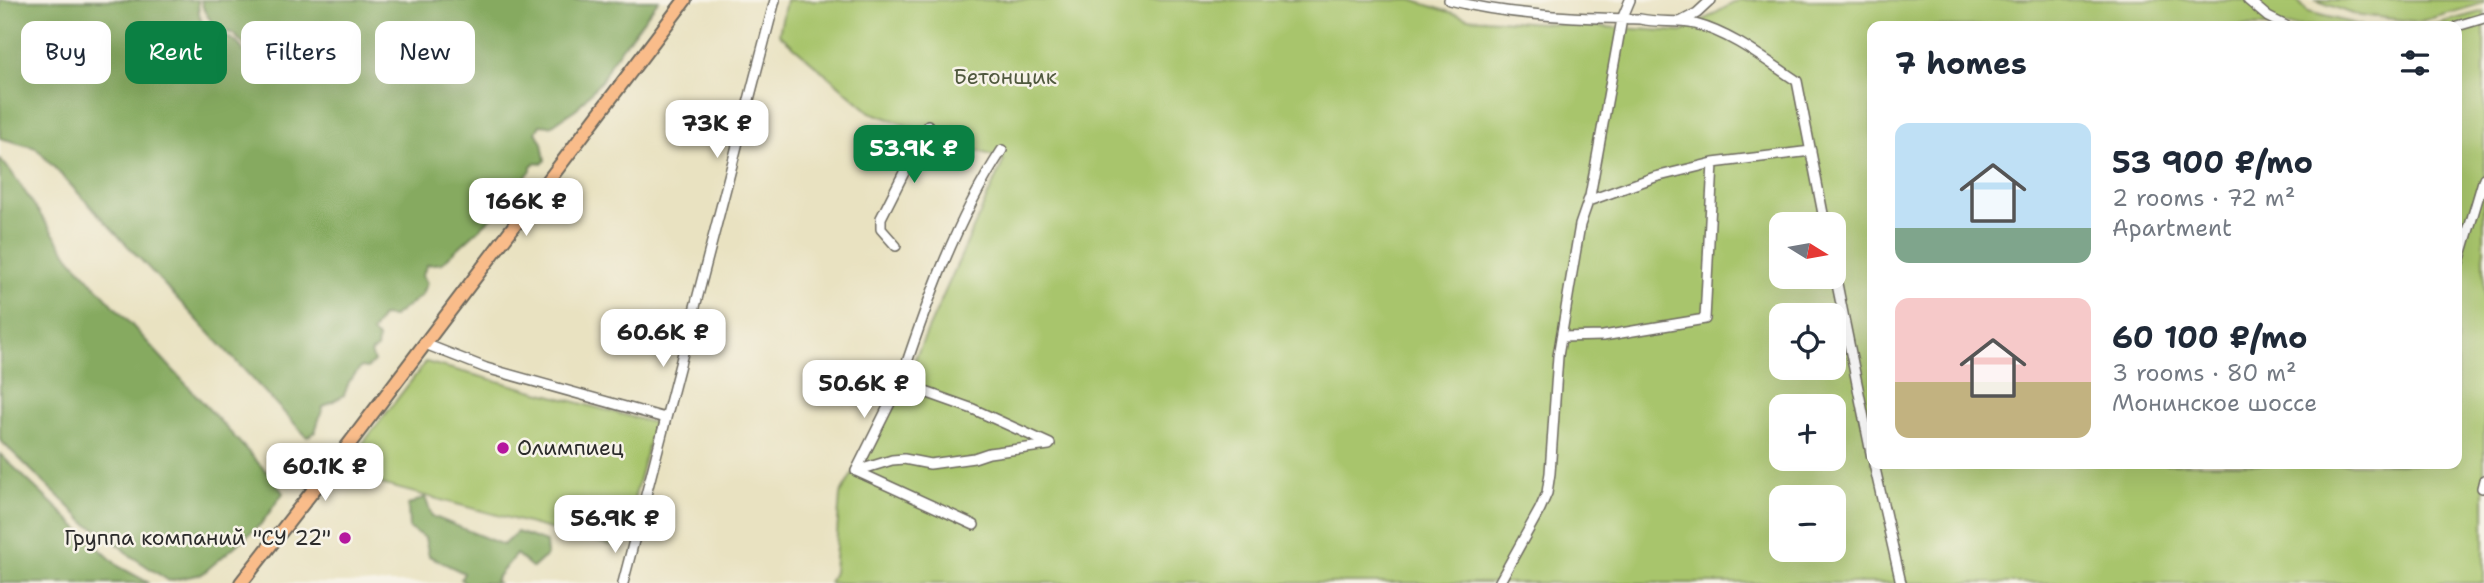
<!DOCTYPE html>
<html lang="en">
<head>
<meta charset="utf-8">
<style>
  :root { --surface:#fff; --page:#f2f2f3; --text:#1f2937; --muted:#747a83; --accent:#0b8043 }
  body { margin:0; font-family:"Shantell Sans",sans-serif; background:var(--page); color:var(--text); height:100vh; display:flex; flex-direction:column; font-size:26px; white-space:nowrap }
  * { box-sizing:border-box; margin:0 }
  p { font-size:23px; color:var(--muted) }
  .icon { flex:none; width:38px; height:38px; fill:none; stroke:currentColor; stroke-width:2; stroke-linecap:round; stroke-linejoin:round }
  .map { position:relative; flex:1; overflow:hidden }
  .sheet { position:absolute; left:1867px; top:21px; width:595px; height:448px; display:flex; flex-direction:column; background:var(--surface); border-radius:14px; box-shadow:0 7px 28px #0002 }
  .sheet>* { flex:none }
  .banner { position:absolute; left:21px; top:21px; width:665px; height:63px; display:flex; gap:14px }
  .needle { width:46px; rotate:101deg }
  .controls { position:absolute; left:1769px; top:212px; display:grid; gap:14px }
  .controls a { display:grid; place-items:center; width:77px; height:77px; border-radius:14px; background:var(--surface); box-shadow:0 7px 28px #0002; font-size:35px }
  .price { position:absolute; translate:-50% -60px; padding:0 16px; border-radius:14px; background:#fff; color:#222; font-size:23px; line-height:46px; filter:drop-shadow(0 2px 4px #0008) }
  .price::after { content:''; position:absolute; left:50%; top:42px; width:21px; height:16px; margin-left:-10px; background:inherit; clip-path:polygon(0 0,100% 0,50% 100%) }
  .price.selected { background:var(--accent); color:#fff }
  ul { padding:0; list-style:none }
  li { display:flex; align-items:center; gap:21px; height:175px; padding:0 28px }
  li span { display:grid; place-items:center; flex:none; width:196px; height:140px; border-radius:14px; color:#555 }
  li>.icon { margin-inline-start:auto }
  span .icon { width:84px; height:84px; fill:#fffc; stroke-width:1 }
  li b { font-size:30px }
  h2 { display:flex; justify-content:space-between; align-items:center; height:84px; padding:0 28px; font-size:30px }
  .chip { padding:0 24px; border-radius:14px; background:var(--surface); box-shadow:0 7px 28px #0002; font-size:24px; line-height:63px }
  .chip.selected { background:var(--accent); color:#fff }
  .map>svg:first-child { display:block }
  .green { fill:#a8c56c; stroke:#6a784c; stroke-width:2; fill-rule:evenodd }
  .forest { fill:#86aa60; stroke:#586a46; stroke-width:2 }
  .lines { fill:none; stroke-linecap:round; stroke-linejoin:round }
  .minor-casing { stroke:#6e6b60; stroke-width:12 }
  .major-casing { stroke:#6e6b60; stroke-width:16 }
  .minor { stroke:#fff; stroke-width:9 }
  .major { stroke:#f9bc8a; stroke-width:12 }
  .poi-dot { fill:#b5179e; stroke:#f7f3e8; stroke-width:2.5 }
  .labels { text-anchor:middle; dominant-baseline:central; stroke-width:5; stroke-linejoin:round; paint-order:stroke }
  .park-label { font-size:21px; fill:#50593e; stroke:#f7f3e8 }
  .poi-label { font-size:21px; fill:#2b2b2b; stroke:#f7f3e8; text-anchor:start }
</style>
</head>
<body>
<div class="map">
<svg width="2484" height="583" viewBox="0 0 2484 583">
  <rect width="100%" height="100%" fill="#f7f3e8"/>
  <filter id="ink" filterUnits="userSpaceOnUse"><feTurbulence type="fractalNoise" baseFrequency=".0143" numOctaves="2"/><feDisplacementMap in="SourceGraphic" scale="14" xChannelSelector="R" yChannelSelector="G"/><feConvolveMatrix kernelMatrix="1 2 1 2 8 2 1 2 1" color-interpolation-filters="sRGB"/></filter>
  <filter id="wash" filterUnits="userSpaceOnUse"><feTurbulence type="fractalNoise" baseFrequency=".00686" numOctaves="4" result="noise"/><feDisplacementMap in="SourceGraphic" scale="28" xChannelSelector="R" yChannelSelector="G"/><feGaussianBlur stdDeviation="1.57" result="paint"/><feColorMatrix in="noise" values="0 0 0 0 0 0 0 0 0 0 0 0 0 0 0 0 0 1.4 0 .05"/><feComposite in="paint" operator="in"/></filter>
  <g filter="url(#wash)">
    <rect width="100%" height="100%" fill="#e9e2c1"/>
    <path class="green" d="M786 0H1412L1468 18 1682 32 1739 0H2297L2308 12 2363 26H1872V464H2457V26H2429L2484 11V583H829L834 572 840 495 901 390 1004 160 870 112 779 34ZM1782 224H1834V276H1782ZM1782 315H1834V368H1782ZM1782 406H1834V458H1782ZM1782 497H1834V550H1782Z
      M2315 0H2484V3L2418 22 2353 14Z
      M426 362 654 423 621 548 340 473Z"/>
    <path class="forest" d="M0 0H198C197 47 232 23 246 56L254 57 258 50 253 47H246L234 34 216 29 204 10 201 0H659L611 62 602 80 577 108 551 126 540 125 536 132 542 143 545 160 542 164 536 162 531 166V170L500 210 442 263 427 265 422 276 427 283 421 296 393 317 382 316 372 333 378 338 377 349 371 353 374 362 367 368 361 367 349 382 344 395 323 407 315 432 307 437 36 148 0 138Z
      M0 159 10 170 70 258 274 480 283 493 261 524 202 574 169 581 128 554 106 533 88 525 0 440Z
      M0 454 118 566 149 583H0Z
      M425 497 432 516 503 545 517 532 546 542 547 555 533 568 516 554 495 580 498 583H464L461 579 464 573 429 556 425 538 409 528 408 505Z"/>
  </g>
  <g filter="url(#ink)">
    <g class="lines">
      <g class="minor-casing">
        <path id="minor" d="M1449 0C1510 16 1578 18 1640 19 1658 23 1677 20 1695 24 1733 34 1765 60 1797 81L1825 224
          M2248 0 2268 17 2286 26
          M1682 21 1697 13 1711 0
          M2457 26 2484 18
          M1002 150C955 222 927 302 900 383L973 409 1050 444
          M1588 201 1655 177 1713 163 1811 151
          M896 246 881 229V218L928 125
          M1834 269 1872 458
          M2457 269 2484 178
          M1561 337 1603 336 1705 319 1713 163
          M425 344 486 368 665 418
          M1874 464 1901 583
          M856 471 892 460 904 459 930 464 974 458 989 453 1049 445
          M856 471 974 525
          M856 471 900 383
          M2482 488 2484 480
          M623 583 775 0
          M1499 583 1540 509 1547 493 1550 473 1558 356 1580 225 1590 196 1622 19 1630 0"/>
      </g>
      <g class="major-casing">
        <path id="major" d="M241 583 340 456 685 0"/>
      </g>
      <use href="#minor" class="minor"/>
      <use href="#major" class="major"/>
    </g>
  </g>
  <g class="poi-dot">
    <circle cx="503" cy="448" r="7"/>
    <circle cx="345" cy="538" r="7"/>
  </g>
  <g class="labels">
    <g class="park-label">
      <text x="1005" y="77">Бетонщик</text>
    </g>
    <g class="poi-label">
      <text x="517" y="448">Олимпиец</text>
      <text x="331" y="538" text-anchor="end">Группа компаний "СУ 22"</text>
    </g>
  </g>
</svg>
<div class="controls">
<a><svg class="needle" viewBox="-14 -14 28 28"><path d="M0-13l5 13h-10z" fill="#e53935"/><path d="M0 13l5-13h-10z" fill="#747a83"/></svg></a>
<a><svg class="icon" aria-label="locate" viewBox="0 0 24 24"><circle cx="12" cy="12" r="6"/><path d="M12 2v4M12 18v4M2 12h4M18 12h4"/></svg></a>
<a>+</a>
<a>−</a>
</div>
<b class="price" style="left:717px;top:160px">73K ₽</b>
<b class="price selected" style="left:914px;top:185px">53.9K ₽</b>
<b class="price" style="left:526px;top:238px">166K ₽</b>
<b class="price" style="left:663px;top:369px">60.6K ₽</b>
<b class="price" style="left:864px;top:420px">50.6K ₽</b>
<b class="price" style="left:325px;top:503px">60.1K ₽</b>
<b class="price" style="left:615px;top:555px">56.9K ₽</b>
<div class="banner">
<a class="chip">Buy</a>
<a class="chip selected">Rent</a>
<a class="chip">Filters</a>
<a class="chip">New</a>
</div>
<section class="sheet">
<h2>7 homes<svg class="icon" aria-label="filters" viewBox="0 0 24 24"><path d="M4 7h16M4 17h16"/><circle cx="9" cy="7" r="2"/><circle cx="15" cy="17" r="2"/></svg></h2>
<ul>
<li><span style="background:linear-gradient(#bfe0f5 75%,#7fa58c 0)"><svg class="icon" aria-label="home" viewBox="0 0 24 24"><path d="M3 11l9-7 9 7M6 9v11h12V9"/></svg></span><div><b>53 900 ₽/mo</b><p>2 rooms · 72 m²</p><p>Apartment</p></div></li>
<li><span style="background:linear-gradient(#f6c9c9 60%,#c2b280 0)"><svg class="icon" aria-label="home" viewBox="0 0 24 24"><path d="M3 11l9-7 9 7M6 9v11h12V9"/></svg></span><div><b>60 100 ₽/mo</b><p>3 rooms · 80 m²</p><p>Монинское шоссе</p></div></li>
</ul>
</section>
</div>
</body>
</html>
